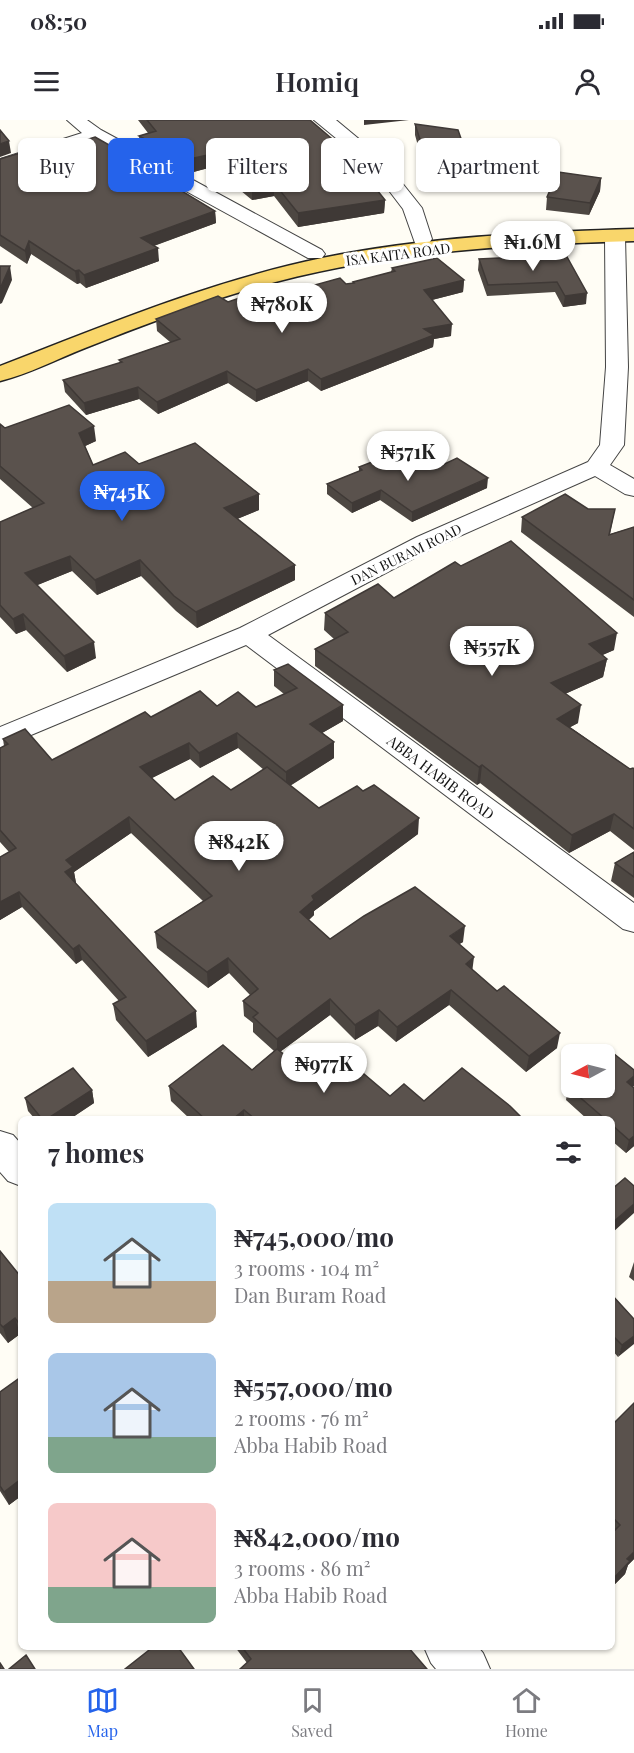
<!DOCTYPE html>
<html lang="en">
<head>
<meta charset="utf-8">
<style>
  :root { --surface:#fff; --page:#f2f2f3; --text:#2b2b33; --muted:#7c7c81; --line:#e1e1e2; --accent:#2563eb }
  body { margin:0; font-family:"Playfair Display",serif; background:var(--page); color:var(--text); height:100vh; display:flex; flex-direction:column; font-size:22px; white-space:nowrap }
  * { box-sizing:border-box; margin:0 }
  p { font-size:20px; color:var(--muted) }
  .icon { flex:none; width:33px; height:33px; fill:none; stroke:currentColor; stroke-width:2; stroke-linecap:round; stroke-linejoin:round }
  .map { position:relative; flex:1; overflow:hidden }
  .panel { position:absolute; left:18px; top:996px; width:597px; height:534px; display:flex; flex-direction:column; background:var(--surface); border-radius:9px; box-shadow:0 2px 4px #0004 }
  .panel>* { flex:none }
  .hud { position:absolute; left:18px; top:18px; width:598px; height:54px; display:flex; gap:12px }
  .needle { width:39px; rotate:263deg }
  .tools { position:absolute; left:561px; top:924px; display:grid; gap:12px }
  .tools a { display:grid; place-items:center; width:54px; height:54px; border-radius:9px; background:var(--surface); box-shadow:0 2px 4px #0004; font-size:30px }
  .price { position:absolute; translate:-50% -51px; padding:0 14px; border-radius:21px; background:#fff; color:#222; font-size:20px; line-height:39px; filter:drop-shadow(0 2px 3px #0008) }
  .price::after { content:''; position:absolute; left:50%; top:36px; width:18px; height:14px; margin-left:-9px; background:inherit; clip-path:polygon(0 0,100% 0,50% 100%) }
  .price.on { background:var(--accent); color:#fff }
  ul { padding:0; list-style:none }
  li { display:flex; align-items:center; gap:18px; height:150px; padding:0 30px }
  li span { display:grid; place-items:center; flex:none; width:168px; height:120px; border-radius:9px; color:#555 }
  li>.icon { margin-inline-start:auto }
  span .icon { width:72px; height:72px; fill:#fffc; stroke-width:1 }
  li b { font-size:26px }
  h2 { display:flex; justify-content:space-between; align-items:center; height:72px; padding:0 30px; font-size:26px }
  .chip { padding:0 21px; border-radius:9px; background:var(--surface); box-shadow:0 2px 4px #0004; font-size:21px; line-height:54px }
  .chip.on { background:var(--accent); color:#fff }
  .status { display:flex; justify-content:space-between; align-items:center; height:42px; padding:0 30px; background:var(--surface); direction:ltr }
  .status svg { height:16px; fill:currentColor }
  header { display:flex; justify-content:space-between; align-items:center; height:78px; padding:0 30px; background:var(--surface); font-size:27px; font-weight:600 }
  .tab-bar { display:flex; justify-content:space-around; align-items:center; height:84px; border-top:2px solid var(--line); background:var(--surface); font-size:16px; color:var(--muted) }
  .tab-bar a { display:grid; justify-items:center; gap:3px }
  .tab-bar .on { color:var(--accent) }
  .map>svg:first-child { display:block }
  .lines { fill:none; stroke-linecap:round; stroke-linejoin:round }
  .minor-casing { stroke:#444; stroke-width:2 }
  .primary-casing { stroke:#222; stroke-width:3 }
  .minor { fill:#fff; fill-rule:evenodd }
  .primary { fill:#f9d66b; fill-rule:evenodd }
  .wall { fill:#4d4742; fill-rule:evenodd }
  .shaded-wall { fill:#3f3936 }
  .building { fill:#5a524d; stroke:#3f3936; stroke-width:1.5 }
  .labels { text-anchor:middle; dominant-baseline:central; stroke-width:6; stroke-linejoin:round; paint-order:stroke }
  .far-street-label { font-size:14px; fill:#111; stroke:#fff }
  .street-label { font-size:15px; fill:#111; stroke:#fff }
</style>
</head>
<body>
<div class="status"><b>08:50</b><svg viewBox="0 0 49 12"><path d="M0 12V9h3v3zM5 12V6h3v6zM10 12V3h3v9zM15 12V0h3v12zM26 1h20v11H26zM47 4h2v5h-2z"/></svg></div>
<header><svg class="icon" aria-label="menu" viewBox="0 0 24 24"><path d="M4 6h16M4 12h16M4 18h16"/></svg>Homiq<svg class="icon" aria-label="person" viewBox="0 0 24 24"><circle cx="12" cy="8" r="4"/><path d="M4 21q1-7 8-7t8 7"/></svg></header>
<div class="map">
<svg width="634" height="1549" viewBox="0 0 634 1549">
  <rect width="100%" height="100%" fill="#fffdf5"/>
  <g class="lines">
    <g class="minor-casing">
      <path id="minor" d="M67 0H87L101 10 322 130 325 134 322 138H308L93 20 0 50V39L82 13Z
        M314 0H336L383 39 422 88 432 119 429 123H415L403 89 371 47Z
        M615 110 622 112 625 116 628 247 624 325 610 345 634 359V376L625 374 595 356 435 427 268 515 634 783V812L623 809 246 525 0 628V607L240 508 417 417 588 342 600 325 606 247 605 116 608 112Z
        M0 1011 13 1015 21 1024V1066L8 1061 0 1052Z
        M424 1527H478L483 1533 490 1549H436L431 1543Z"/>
    </g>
    <g class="primary-casing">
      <path id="primary" d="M634 109V121C504 125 373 132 247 170 192 186 138 207 85 228 57 239 29 254 0 261V246C106 205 211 161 322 138 425 117 530 112 634 109Z"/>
    </g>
    <use href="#minor" class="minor"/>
    <use href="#primary" class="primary"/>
  </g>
  <path class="wall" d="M138 0H310L338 28 385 80 384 93 298 107 274 76 252 80 212 47 186 54 140 29 139 16 148 13Z
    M415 4 465 30 464 42 423 44 415 15Z
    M0 39H25L164 60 215 91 216 103 154 126 159 141 86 168 80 163 77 164 31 134 27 144 0 126Z
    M601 58 600 71 589 95 546 90 547 77Z
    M566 135 586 184 563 187 555 172 487 176 478 150 479 139Z
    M392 148 464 160 463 172 432 180 451 216 434 219 433 227 321 271 308 261 256 282 228 263 158 294 139 279 86 295 65 272 63 260 120 243 119 240 170 222 157 211 156 199 228 182 261 180 346 164 353 163V162L391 152Z
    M0 304 5 308 96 321 85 326 93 345 139 344 259 390 237 399 295 460 197 508 176 491 141 456 97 475 72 451 37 465 96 538 67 552 26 510 16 514 0 497V402L33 388 0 359Z
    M402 346 434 349 487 368 412 402 380 380 352 393 327 374V364L359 351V347Z
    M588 389H615L610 414 634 407V497L521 412 522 397Z
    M394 478 614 530 602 535 607 539 603 557 565 574 578 603 570 607 630 649H634V730L610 711 569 733 480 663 477 665 315 546V529L334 519 324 510 325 493Z
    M274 550 343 601 322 613 334 622V638L290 666 319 688 418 714 314 791V795L309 800 330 819 463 822 459 824 472 849 557 928 526 952 449 885 396 922 378 906 355 920 330 895 280 932 324 965 424 981 523 999H190L171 981 169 966 252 950 274 931 253 912V903L244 896 243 881 250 875 229 853 208 868 157 828 155 812 203 781 131 713 74 752 76 763H75L197 907 148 937 116 900 113 884 119 881 82 840 76 844 22 787 0 800V737L9 732 0 722V628L4 626 3 619 52 640 151 597 217 586 256 587 284 574 274 566ZM238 628 264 650 231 670 175 680 152 658 190 639 200 648Z
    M634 732V778L611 761 615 743Z
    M568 967 634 968V1026L626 1033 612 1021V999H587L566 980Z
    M92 970 94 983 70 999H35L28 991 25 978Z
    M0 1131 21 1157V1215L20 1214 8 1223 0 1213Z
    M634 1142V1161L629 1157Z
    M612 1175 634 1199 618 1237 612 1230Z
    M21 1257V1376L9 1385 0 1371V1272Z
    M634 1283V1439L628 1445 625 1454 612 1467V1305Z
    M235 1527H408L247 1543Z"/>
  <path class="shaded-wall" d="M364 0H409L364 5Z
    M9 21 11 33 0 37V24Z
    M212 34V47L186 54 185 40Z
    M163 49 164 61 152 53Z
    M601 58 600 71 589 95 590 83Z
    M274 63V76L252 80V66Z
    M385 80 384 93 298 107V93Z
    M215 91 216 103 142 130 141 118Z
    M29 121 31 134 27 144 25 131Z
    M158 128 159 141 86 168 84 155Z
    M10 146 12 160 2 183 0 184V169Z
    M79 150 80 163 77 164 75 151Z
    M464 160 463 172 424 182V170Z
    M587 173 586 184 563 187 565 176Z
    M452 204 451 216 434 219 433 227 321 271V259L424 209Z
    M308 249V261L256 282V270Z
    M227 251 228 263 158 294 157 282Z
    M138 267 139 279 86 295 84 283Z
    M94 306 96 321 81 328 79 313Z
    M488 358 487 368 412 402V392Z
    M381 370 380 380 352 393V383Z
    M259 374V390L225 404 224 388Z
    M70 436 72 451 28 469 25 453Z
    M140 440 141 456 97 475 95 460Z
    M295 445V460L197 508 196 492Z
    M23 494 26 510 16 514 13 499Z
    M617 513 614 530 587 542 589 524Z
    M94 522 96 538 67 552 64 536Z
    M607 539 603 557 549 581 551 563Z
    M343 585V601L310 620V604Z
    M581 585 578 603 554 616 557 599Z
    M237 613 238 628 200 648 199 633Z
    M334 622V638L286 668V652Z
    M189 623 190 639 142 663 140 647Z
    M482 645 480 663 477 665 479 647Z
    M614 694 610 711 569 733 572 715Z
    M129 697 131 713 74 752 76 763 67 768 65 752 66 740Z
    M419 698 418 714 314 791V795L300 807V792L312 776Z
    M19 772 22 787 0 800V782Z
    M465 806 463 822 448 831 450 816Z
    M79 825 82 840 76 844 73 829Z
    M474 837 472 853 466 844Z
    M228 838 229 853 208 868 207 852Z
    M451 870 449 885 396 922 397 907Z
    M330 879V895L277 934V919Z
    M379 890 378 906 355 920V905Z
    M196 891 197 907 148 937 146 921Z
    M560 913 557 928 526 952 529 936Z
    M634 956V966L624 975 627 962Z
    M92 970 94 983 70 999H47Z
    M244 990V999H233Z
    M634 1016V1026L626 1033 629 1020Z
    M634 1084V1093L612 1113V1103Z
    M15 1198 20 1214 8 1223 3 1207Z
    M634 1216V1224L618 1237 622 1225Z
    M21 1359V1376L9 1385 4 1372Z
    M634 1432V1439L628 1445 625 1454 612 1467V1460L627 1439Z"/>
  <path class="building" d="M147 0H310L338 24 337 28 345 30 385 80 298 93 274 63 252 66 212 34 185 40 139 16 156 11Z
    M415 4 458 10 465 30 424 32Z
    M0 10 9 21 0 24Z
    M95 17 109 25 115 23 163 49 152 53 215 91 141 118 158 128 84 155 79 150 75 151 29 121 25 131 0 115V39L20 33 25 39Z
    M558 52 601 58 590 83 547 77Z
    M566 135 587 173 565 176 557 162 488 165 479 139Z
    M437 138 464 160 424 170 452 204 424 209 434 215 321 259 308 249 256 270 227 251 157 282 138 267 84 283 63 260 122 242 119 240 180 219 156 199 218 176 228 182 251 174 261 180 340 158 346 164 354 163 353 162 395 151 392 148Z
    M0 146H10L0 169Z
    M69 285 94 306 79 313 93 345 125 332 139 344 195 323 259 374 224 388 295 445 196 492 174 476 140 440 95 460 70 436 25 453 94 522 64 536 23 494 13 499 0 485V402L44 383 0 346V304L5 308Z
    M387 336 402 346 418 339 434 349 457 338 488 358 412 392 381 370 352 383 327 364 362 350 359 347Z
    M565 374 588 389H615L609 415 634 407V480L522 397Z
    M511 421 617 513 589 524 607 539 551 563 581 585 557 599 630 649 633 648 634 649V709L614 694 572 715 482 645 479 647 315 529 348 512 325 493 378 464 394 478 455 442 461 446Z
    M288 544 343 585 310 604 334 622 286 652 237 613 199 633 189 623 140 647 175 680 213 656 231 670 267 647 319 688 357 666 363 671 374 665 419 698 312 776 314 780 300 792 330 819 364 796 415 767 465 806 450 816 474 837 466 844 497 871 504 866 560 913 529 936 451 870 397 907 379 890 355 905 330 879 277 919 253 897 258 893 243 881 258 869 228 838 207 852 155 812 212 776 129 697 66 740 73 747 65 752 196 891 146 921 113 884 126 877 79 825 73 829 19 772 0 782V737L16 728 0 710V628L8 624 3 619 25 609 52 640 145 592 151 597 200 571 217 586 238 572 256 587 297 568 274 550Z
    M634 732V757L615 743Z
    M223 925 252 950 277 929 324 965 351 943 390 976 404 964 424 981 462 948 510 986 523 999H255L244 990 233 999H205L169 966Z
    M613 933 634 950V956L627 962 634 968V1016L629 1020 612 1005V999H605L568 967 572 965V968H604V939Z
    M73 948 92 970 47 999H42L25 978Z
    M625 1058 634 1066V1084L612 1103V1069Z
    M0 1131 21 1157V1206L15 1198 3 1207 0 1204Z
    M612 1175 634 1199V1216L622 1225 612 1215Z
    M21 1257V1359L4 1372 0 1366V1272Z
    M634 1283V1432L627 1439 630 1441 612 1460V1413L620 1405 612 1397V1305Z
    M153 1527H178L194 1549H125Z
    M242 1527H408L427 1549H240L251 1539Z
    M26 1535 35 1549H9Z
    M0 1543 4 1549H0Z"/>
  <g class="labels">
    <g class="far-street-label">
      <text transform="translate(398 134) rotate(-7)">ISA KAITA ROAD</text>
      <text transform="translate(406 434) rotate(-26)">DAN BURAM ROAD</text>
    </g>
    <g class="street-label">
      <text transform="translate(441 657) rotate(37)">ABBA HABIB ROAD</text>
    </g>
  </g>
</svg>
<div class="tools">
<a><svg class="needle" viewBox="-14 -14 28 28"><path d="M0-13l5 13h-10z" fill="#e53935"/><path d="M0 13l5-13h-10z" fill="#7c7c81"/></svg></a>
</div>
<b class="price" style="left:533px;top:152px">₦1.6M</b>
<b class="price" style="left:282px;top:214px">₦780K</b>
<b class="price" style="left:408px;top:362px">₦571K</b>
<b class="price on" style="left:122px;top:402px">₦745K</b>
<b class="price" style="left:492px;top:557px">₦557K</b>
<b class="price" style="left:239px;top:752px">₦842K</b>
<b class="price" style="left:324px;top:974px">₦977K</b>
<div class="hud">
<a class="chip">Buy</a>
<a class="chip on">Rent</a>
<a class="chip">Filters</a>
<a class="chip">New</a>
<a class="chip">Apartment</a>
</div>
<section class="panel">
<h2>7 homes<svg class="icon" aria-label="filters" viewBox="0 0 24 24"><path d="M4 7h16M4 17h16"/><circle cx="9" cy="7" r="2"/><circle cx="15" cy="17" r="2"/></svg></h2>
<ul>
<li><span style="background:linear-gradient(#bfe0f5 65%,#b9a48a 0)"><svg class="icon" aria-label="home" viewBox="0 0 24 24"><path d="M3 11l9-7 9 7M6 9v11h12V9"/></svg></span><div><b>₦745,000/mo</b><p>3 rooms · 104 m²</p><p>Dan Buram Road</p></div></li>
<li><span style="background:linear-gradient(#a9c7e8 70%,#7fa58c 0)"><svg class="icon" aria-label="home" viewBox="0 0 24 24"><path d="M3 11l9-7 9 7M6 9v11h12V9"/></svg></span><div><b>₦557,000/mo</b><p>2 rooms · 76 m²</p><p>Abba Habib Road</p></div></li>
<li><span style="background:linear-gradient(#f6c9c9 70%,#7fa58c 0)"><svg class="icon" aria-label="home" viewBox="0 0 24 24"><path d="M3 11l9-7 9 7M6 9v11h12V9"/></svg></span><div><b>₦842,000/mo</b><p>3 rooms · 86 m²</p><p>Abba Habib Road</p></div></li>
</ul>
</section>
</div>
<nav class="tab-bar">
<a class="on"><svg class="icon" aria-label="map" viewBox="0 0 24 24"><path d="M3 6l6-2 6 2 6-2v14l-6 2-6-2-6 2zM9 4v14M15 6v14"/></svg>Map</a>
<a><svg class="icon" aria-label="saved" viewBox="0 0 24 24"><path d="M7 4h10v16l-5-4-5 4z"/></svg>Saved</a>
<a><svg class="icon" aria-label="home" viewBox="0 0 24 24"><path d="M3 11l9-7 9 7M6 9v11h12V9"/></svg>Home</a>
</nav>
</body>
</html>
